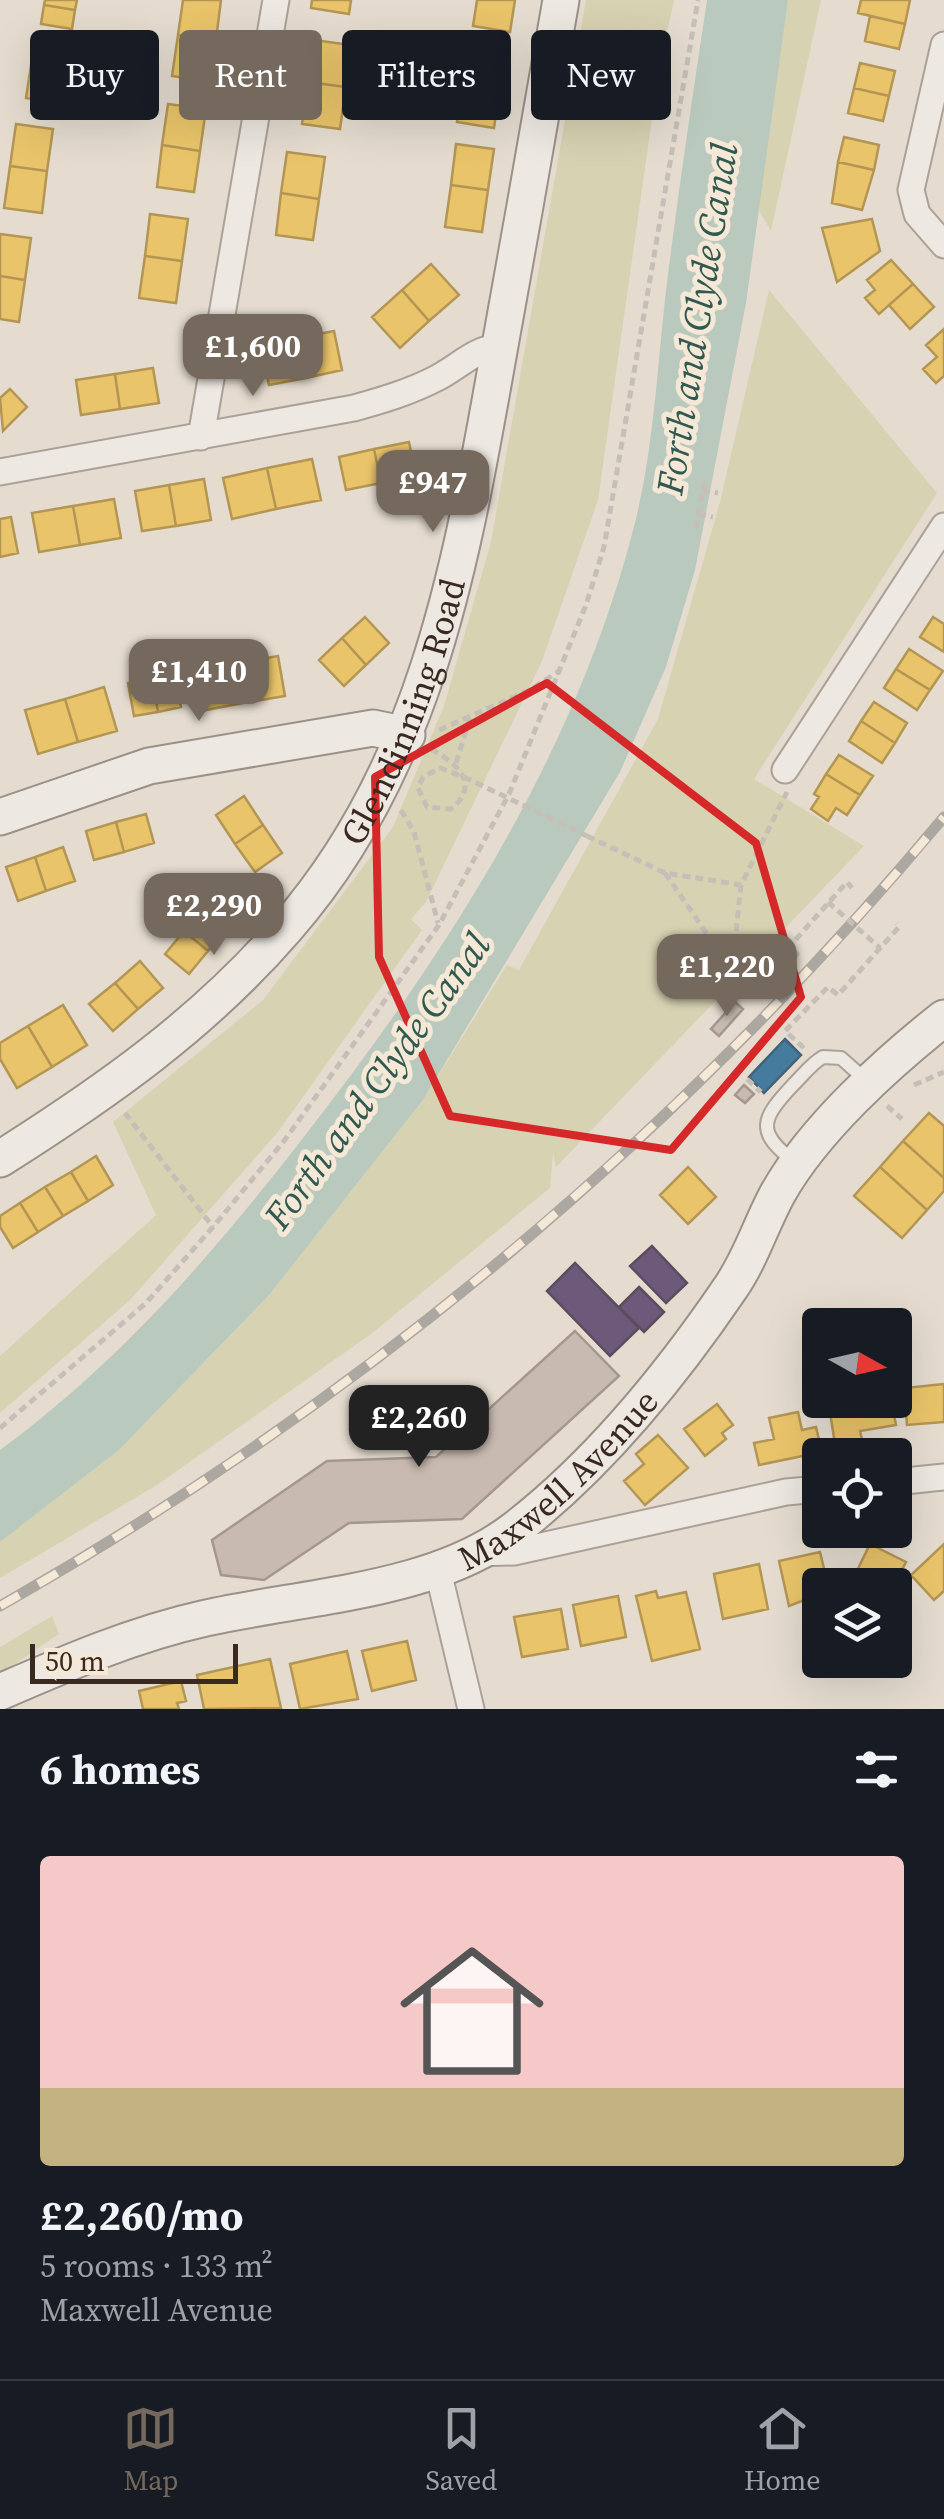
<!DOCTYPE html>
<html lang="en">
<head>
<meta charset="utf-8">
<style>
  :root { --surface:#171b24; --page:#20242c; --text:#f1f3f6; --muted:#9ea1a6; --line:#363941; --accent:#75685d }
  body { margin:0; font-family:"Source Serif 4",serif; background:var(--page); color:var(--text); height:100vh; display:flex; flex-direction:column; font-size:38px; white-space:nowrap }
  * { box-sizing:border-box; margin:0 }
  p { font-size:32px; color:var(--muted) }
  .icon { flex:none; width:55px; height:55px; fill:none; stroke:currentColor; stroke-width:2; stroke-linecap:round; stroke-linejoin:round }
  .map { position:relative; height:1709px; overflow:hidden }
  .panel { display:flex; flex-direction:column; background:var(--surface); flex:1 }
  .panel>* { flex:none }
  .hud { position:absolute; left:30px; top:30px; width:885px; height:90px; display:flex; gap:20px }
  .needle { width:65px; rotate:98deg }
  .controls { position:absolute; left:802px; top:1308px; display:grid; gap:20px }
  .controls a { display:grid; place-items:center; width:110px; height:110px; border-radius:10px; background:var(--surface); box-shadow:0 10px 40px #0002; font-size:50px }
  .scale { position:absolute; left:30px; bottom:25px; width:208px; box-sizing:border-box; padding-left:10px; border:5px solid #392920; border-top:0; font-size:28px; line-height:35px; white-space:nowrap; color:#392920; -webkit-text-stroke:8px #f5e8d7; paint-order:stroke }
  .price { position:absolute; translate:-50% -85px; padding:0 22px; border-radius:20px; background:var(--accent); color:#fff; font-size:32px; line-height:65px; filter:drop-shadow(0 2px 5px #0008) }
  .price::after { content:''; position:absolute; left:50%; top:60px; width:30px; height:22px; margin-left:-15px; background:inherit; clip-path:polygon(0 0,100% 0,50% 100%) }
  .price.current { background:#222; color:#fff }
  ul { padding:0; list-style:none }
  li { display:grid; align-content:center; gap:20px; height:530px; padding:0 40px }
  li span { display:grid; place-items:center; height:310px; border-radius:10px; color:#555 }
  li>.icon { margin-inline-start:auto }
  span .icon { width:180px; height:180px; fill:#fffc; stroke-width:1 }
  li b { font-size:42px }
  h2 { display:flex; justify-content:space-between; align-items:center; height:120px; padding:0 40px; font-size:42px }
  .chip { padding:0 35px; border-radius:10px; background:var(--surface); box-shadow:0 10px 40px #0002; font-size:35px; line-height:90px }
  .chip.current { background:var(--accent); color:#fff }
  .tab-bar { display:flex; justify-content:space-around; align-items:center; height:140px; border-top:2px solid var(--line); background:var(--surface); font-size:28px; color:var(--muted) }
  .tab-bar a { display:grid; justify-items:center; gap:5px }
  .tab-bar .current { color:var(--accent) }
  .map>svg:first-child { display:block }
  .green { fill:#d7d2b2 }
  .water { fill:#bac9be }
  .homes { fill:#e9c46a; stroke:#b49654; stroke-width:2.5 }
  .offices { fill:#6d597a; stroke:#5d4b5f; stroke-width:2.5 }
  .public { fill:#457b9d; stroke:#416278; stroke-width:2.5 }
  .building { fill:#c8bab0; stroke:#a5978e; stroke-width:2.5 }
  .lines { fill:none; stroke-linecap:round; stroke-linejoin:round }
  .lane-casing { stroke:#aba198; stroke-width:16 }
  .street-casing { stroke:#aba198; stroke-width:29 }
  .secondary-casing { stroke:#9a9188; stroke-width:39 }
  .path { stroke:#c6bfb8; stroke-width:5; stroke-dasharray:8 5; stroke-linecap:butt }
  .lane { stroke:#ede8e1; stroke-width:12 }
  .street { stroke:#ede8e1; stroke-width:25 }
  .secondary { stroke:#ede8e1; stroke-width:35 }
  .rail-casing { stroke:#ada7a1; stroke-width:11 }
  .rail { stroke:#f5e8d7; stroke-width:8; stroke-dasharray:22; stroke-linecap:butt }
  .path-bridge { stroke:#c6bfb8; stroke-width:5; stroke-dasharray:8 5; stroke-linecap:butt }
  .marked { fill:none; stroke:#d62828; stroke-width:8; stroke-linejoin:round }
  .labels { text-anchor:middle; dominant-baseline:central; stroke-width:10; stroke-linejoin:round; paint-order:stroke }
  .street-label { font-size:35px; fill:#392920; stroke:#f5e8d7 }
  .water-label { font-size:38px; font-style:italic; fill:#305950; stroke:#f5e8d7 }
</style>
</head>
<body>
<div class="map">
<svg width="944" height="1709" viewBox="0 0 944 1709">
  <rect width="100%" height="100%" fill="#e5dccf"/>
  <path class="green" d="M586 0H674L659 69 598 500 542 661 426 902 411 919 422 930 278 1132 130 1300 0 1413V1356L156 1215 113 1122 263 1000 393 827 444 706 491 542Z
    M788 0H821L771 231 758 209Z
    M769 290 937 493 754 779 864 846 556 1167 553 1153 550 1188 371 1334 157 1485 0 1578V1542L119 1450 269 1295 423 1100 507 965 519 970 658 719 720 502Z
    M52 1616 59 1634 0 1674V1647Z"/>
  <path class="water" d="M707 0H788L746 303 695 570 666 667 620 772 423 1100 269 1295 119 1450 0 1542V1450C124 1359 220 1246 313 1125 453 944 578 748 635 523 653 450 657 373 665 299 677 199 692 100 707 0Z"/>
  <path class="homes" d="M45 0H77L75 10 44 5Z
    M183 0H221L216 40 178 35Z
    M312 0H351L349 14 311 8Z
    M477 0H515L510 32 473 26Z
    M861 0H910L905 24 858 13Z
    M44 5 75 10 72 29 41 24Z
    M870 16 905 24 899 49 865 41Z
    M178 35 216 40 210 82 172 76Z
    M468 39 506 44 500 86 463 81Z
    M314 40 351 45 346 87 308 82Z
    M32 59 63 64 60 83 29 78Z
    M860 63 895 71 889 96 854 88Z
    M29 78 60 83 57 103 26 98Z
    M463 81 500 86 494 128 457 122Z
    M308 82 346 87 340 129 302 124Z
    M854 88 889 96 883 121 848 113Z
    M168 104 206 109 200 151 162 145Z
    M16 124 53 129 47 171 10 166Z
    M844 137 879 145 874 170 838 162Z
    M456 144 494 149 488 190 451 185Z
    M162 145 200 151 194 192 157 187Z
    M287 152 325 157 319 199 281 193Z
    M838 162 874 170 862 210 832 203Z
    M10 166 47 171 42 213 4 208Z
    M451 185 488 190 482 232 445 227Z
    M281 193 319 199 313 240 276 235Z
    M150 214 188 219 182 261 145 256Z
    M872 219 880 251 837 282 822 228Z
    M0 234 31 238 25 280 0 276Z
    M145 256 182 261 176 303 139 298Z
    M891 260 913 284 879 314 865 298 875 290 867 280Z
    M431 264 459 295 429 321 402 290Z
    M0 276 25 280 19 322 0 319Z
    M913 284 934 307 910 329 889 305Z
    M402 290 429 321 400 348 372 317Z
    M944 329V376L936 383 923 369 937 357 926 345Z
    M334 331 342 370 306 378 298 338Z
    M298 338 306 378 269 385 261 345Z
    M153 368 159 403 120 409 115 374Z
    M115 374 120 409 81 415 76 380Z
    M10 389 27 407 3 431 0 398Z
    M409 442 416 475 381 483 374 449Z
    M374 449 381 483 346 490 339 457Z
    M312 459 321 500 276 509 267 468Z
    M267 468 276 509 232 519 223 478Z
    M204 479 211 520 176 526 169 485Z
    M169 485 176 526 142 531 135 491Z
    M114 499 121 538 80 545 73 506Z
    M73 506 80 545 39 552 32 513Z
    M11 517 18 553 0 557V519Z
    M365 617 389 643 366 665 342 638Z
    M933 617 944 624V652L920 637Z
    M342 638 366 665 344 686 319 660Z
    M909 649 943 671 930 690 896 669Z
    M278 656 285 696 243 703 236 664Z
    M236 664 243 703 201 711 194 671Z
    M896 669 930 690 917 710 884 688Z
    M175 674 181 707 158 712 152 679Z
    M152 679 158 712 134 716 128 683Z
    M104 687 117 731 78 742 65 699Z
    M65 699 78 742 38 754 25 710Z
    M874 702 907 723 895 743 861 721Z
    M861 721 895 743 882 763 849 741Z
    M839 755 873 776 860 795 826 774Z
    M826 774 860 795 847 815 836 808 828 821 811 809 819 797 814 794Z
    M244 796 263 825 235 844 216 815Z
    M146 814 154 843 124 852 116 822Z
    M116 822 124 852 94 860 86 831Z
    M263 825 282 853 255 872 235 844Z
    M63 847 75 881 46 891 35 857Z
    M35 857 46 891 18 901 6 867Z
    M204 908 227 928 208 951 184 931Z
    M184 931 208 951 189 974 165 954Z
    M140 961 163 988 138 1009 115 983Z
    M115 983 138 1009 113 1031 89 1004Z
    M63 1005 87 1045 52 1067 28 1026Z
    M28 1026 52 1067 17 1088 0 1059V1043Z
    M929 1113 944 1126V1178L903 1141Z
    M903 1141 944 1178V1191L927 1210 880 1167Z
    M96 1156 113 1185 88 1201 71 1172Z
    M688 1167 716 1197 688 1224 660 1195Z
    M880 1167 927 1210 902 1238 854 1196Z
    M71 1172 88 1201 63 1216 45 1187Z
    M45 1187 63 1216 38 1232 20 1203Z
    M20 1203 38 1232 13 1248 0 1227V1216Z
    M944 1384V1422L907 1425 904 1388Z
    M828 1400H891L896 1425 860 1431 862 1439 835 1444Z
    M717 1404 733 1425 722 1433 726 1439 705 1456 684 1429Z
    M798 1412 802 1430 816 1427 822 1452 759 1465 754 1443 774 1439 769 1418Z
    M658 1435 688 1468 645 1505 624 1481 644 1464 636 1454Z
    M870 1544 906 1562 894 1585H850Z
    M944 1544V1591L934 1600 911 1575Z
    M820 1552 828 1585H820V1594L789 1606 779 1561Z
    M759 1564 768 1609 723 1619 714 1574Z
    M656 1591 658 1598 686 1592 700 1649 652 1661 636 1596Z
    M618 1596 626 1637 581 1646 573 1605Z
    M561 1609 568 1649 522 1657 514 1617Z
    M407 1641 416 1680 372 1691 362 1651Z
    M347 1651 358 1699 300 1709 290 1664Z
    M270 1659 281 1708 204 1709 197 1675Z
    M181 1681 186 1701 177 1703 179 1709H143L139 1691Z"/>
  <path class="offices" d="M652 1246 687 1283 666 1303 630 1266Z
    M575 1263 639 1328 610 1356 547 1291Z
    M639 1287 664 1312 644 1332 619 1307Z"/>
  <path class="public" d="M785 1039 801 1055 764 1093 749 1077Z"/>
  <path class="building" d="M735 1002 743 1009 719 1036 711 1029Z
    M744 1085 754 1094 745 1103 735 1095Z
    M575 1331 619 1376 462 1519 349 1523 264 1580 221 1575 212 1540 327 1461 436 1457Z"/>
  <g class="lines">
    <g class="lane-casing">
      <path id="lane" d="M795 1162C755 1132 761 1119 793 1085 803 1075 812 1063 823 1057L841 1058 868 1082"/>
    </g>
    <g class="street-casing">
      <path id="street" d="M944 45 911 190 917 214 944 245
        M201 437 276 0
        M0 472 354 408C383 400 410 392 437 378 459 367 475 348 500 347
        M785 770 944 526
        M895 1482 944 1477
        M477 1553 514 1552 786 1492 820 1489
        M438 1571 471 1709"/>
    </g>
    <g class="secondary-casing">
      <g id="secondary">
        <path d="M0 817 149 766 373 728 407 735"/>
        <path id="s1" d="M0 1159C106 1092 203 1024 286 928 422 773 459 576 494 379 517 253 539 126 561 0"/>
        <path id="s2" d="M0 1692C67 1663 134 1634 206 1618 304 1596 434 1592 515 1529 599 1464 672 1374 731 1287 751 1258 761 1224 778 1193 814 1129 887 1063 944 1018"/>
      </g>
    </g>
    <path class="path" d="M702 490 718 493
      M698 514 713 517
      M696 528 705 477
      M439 730 530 690 559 671
      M431 749C456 763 482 784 451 809L427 807 418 788 423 777 440 768 464 777
      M456 763 470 718
      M401 810 414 832 438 923
      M587 836 665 873 741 885 787 792
      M665 873 732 970 758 997 797 954 789 947 847 882 852 888
      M732 970 741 885
      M804 1048 785 1031 828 987 838 995 899 927 896 924
      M747 1079 761 1092
      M914 1085 944 1072
      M887 1106 902 1119
      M125 1113 213 1227
      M0 1428 145 1304 213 1227 284 1141 439 925 509 794 586 605 604 547 698 0"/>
    <use href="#lane" class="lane"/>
    <use href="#street" class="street"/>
    <use href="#secondary" class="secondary"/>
    <g class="rail-casing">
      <path id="rail" d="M0 1606C361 1401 678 1136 944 817"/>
    </g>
    <use href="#rail" class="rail"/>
    <path class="path-bridge" d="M464 777 587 836
      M828 902 880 948"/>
  </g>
  <path class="marked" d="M547 683 756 843 801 997 671 1150 450 1116 379 957 375 777Z"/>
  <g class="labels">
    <g class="street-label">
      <text stroke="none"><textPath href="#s1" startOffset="618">Glendinning Road</textPath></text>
      <text stroke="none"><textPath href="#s2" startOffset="608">Maxwell Avenue</textPath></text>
    </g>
    <g class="water-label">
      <text transform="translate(697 319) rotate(-81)">Forth and Clyde Canal</text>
      <text transform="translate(377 1081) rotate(-54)">Forth and Clyde Canal</text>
    </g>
  </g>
</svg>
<div class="controls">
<a><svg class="needle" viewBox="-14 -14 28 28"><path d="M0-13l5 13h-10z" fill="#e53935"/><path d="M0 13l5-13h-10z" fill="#9ea1a6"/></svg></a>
<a><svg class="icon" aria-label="locate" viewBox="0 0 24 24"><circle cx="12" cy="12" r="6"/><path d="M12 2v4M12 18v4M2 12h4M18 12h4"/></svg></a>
<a><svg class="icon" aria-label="layers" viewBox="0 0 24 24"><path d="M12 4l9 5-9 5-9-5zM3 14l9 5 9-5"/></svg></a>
</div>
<div class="scale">50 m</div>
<b class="price" style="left:253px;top:399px">£1,600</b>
<b class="price" style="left:433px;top:535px">£947</b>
<b class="price" style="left:199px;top:724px">£1,410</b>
<b class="price" style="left:214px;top:958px">£2,290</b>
<b class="price" style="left:727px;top:1019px">£1,220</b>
<b class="price current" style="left:419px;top:1470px">£2,260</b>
<div class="hud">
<a class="chip">Buy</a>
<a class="chip current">Rent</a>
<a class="chip">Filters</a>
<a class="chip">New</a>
</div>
</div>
<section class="panel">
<h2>6 homes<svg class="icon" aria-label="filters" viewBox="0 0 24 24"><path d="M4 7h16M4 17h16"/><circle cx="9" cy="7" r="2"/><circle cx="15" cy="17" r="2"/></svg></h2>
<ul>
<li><span style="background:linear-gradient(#f6c9c9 75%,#c2b280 0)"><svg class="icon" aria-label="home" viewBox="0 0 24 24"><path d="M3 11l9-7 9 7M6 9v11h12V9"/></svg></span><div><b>£2,260/mo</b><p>5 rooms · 133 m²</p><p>Maxwell Avenue</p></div></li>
</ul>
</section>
<nav class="tab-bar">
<a class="current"><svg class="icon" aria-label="map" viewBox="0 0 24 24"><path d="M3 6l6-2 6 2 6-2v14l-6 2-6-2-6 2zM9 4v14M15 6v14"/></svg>Map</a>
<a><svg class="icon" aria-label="saved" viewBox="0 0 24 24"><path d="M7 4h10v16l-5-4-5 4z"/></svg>Saved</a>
<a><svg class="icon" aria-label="home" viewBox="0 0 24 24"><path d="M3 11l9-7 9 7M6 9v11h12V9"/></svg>Home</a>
</nav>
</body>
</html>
